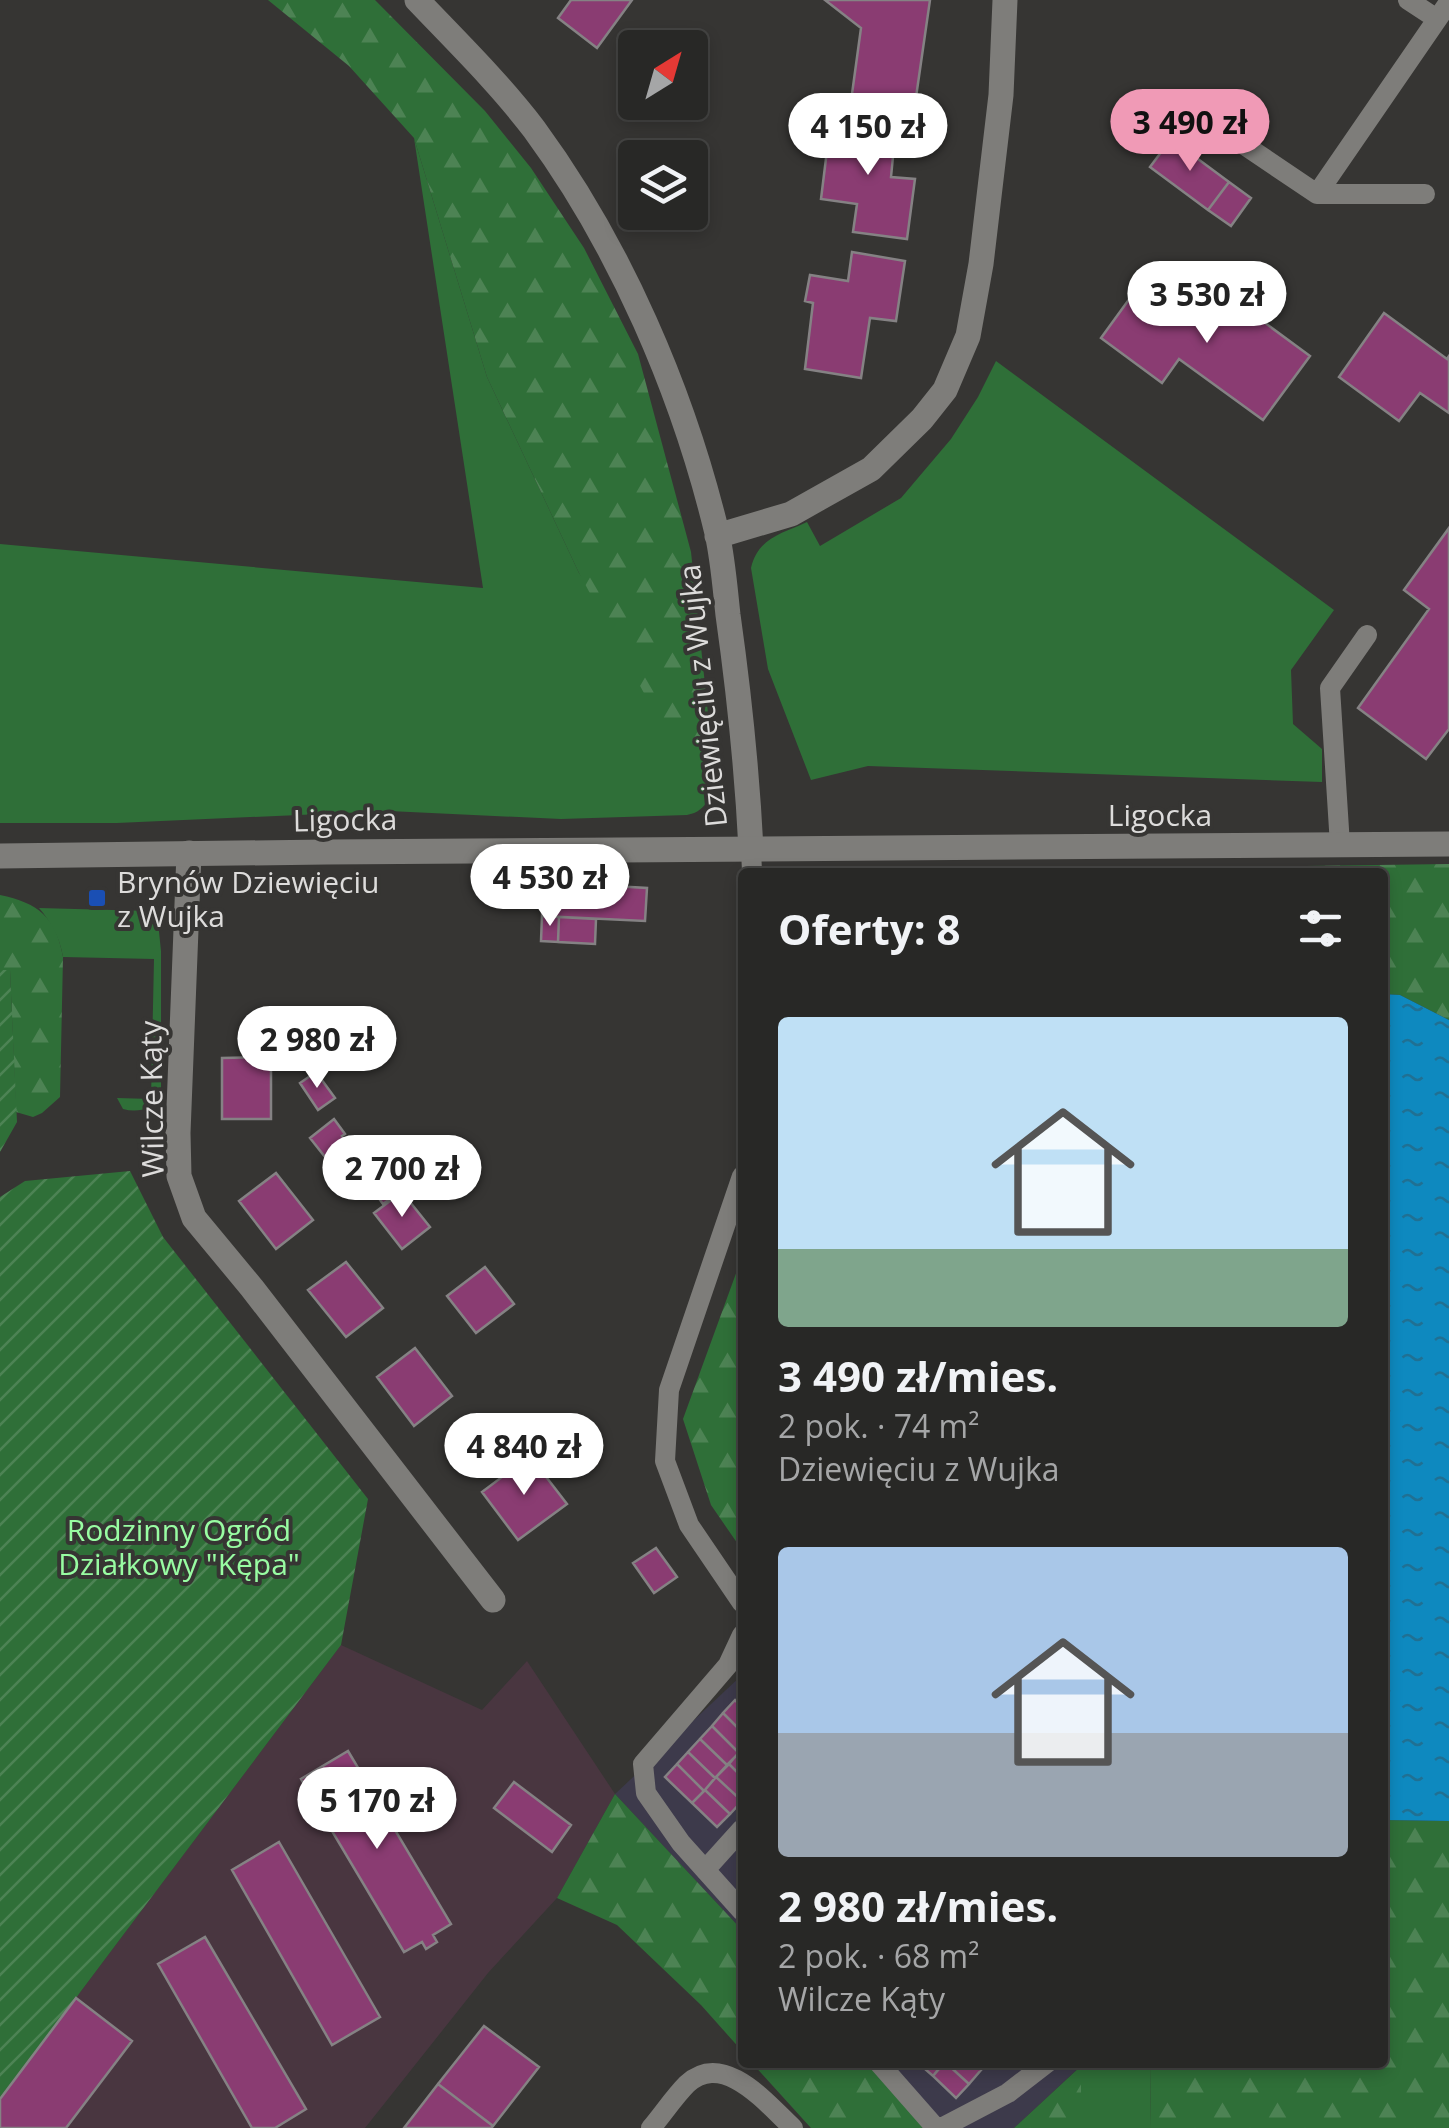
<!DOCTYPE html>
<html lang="pl">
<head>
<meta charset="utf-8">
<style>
  :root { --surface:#282826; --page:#343432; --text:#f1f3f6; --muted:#a5a6a7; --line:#444443; --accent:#f09ab6 }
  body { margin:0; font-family:"Open Sans",sans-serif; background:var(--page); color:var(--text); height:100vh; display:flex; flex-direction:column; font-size:38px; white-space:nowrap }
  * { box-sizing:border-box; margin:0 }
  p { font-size:32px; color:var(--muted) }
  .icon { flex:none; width:55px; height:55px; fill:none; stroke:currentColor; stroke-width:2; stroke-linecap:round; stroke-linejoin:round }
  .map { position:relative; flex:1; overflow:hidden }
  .drawer { position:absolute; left:738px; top:868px; width:650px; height:1200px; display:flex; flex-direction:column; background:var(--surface); border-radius:10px; box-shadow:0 5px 15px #0003,0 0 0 2px var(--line) }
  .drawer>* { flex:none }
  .needle { width:65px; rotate:37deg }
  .tools { position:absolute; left:618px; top:30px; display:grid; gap:20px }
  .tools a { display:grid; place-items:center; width:90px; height:90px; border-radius:10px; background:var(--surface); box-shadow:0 5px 15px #0003,0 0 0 2px var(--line); font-size:50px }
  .price { position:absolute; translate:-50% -85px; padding:0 22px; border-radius:35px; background:#fff; color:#222; font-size:32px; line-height:65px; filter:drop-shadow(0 2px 5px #0008) }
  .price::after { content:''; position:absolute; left:50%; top:60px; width:30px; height:22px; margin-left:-15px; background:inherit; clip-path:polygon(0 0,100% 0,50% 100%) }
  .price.selected { background:var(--accent); color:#111 }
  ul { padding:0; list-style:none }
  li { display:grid; align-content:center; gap:20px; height:530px; padding:0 40px }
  li span { display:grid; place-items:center; height:310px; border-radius:10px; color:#555 }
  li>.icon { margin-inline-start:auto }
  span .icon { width:180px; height:180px; fill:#fffc; stroke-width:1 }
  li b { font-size:42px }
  h2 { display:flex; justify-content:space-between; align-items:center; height:120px; padding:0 40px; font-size:42px }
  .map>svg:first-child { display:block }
  .commercial { fill:#493640 }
  .industrial { fill:#3d3a4b }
  .green { fill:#2f6f38 }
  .forest { fill:url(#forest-firs) }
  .garden { fill:url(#garden-furrows) }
  .water { fill:url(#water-ripples) }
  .building { fill:#8a3c72; stroke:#858284; stroke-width:2.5 }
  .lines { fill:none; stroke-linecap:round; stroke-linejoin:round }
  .service { stroke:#7e7d7a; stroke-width:20 }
  .minor { stroke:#7e7d7a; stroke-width:25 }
  .tertiary { stroke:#7e7d7a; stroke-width:25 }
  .transit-dot { fill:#1a4fb4; stroke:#363533; stroke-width:4 }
  .labels { text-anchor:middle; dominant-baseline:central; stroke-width:8; stroke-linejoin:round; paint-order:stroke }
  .street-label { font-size:30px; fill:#dddcdb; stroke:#363533 }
  .poi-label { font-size:30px; fill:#dddcdb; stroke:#363533; text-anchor:start }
  .park-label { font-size:30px; fill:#98fca2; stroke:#363533 }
</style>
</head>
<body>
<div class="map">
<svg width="1449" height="2128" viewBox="0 0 1449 2128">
  <defs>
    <pattern id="forest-firs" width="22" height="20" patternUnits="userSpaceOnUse" patternTransform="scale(2.5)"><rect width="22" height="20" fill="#2f6f38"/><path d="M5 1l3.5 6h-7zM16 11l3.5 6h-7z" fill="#4d8354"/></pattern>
    <pattern id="garden-furrows" width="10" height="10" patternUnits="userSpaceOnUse" patternTransform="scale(2.5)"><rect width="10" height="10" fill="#2f6f38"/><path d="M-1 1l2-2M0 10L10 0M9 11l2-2" fill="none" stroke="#4d8354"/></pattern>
    <pattern id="water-ripples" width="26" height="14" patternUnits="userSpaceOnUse" patternTransform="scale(2.5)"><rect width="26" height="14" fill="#0e89bf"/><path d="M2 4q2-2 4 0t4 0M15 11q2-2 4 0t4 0" fill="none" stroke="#207093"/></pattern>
  </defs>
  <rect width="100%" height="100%" fill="#363533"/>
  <path class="commercial" d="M341 1645 482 1710 527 1661 615 1794 557 1898 488 1973 365 2128H0V2099Z"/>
  <path class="industrial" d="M742 1675V1930L615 1794Z
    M867 2063H1084L1014 2128H928Z"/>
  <path class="green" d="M414 138 487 377 579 573 707 748 711 742C712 766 720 810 687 815L561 819 389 811 117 823H0V544L483 588Z
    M996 361 1334 610 1291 670 1293 724 1322 749V782L868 766 811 780 768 669 751 568C758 538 781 534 807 522L820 546 901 498 951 439 978 397Z
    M39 908 149 911 158 922 161 951V1097C153 1109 138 1113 123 1109L117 1098 151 1099 154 959 63 957C60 938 51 922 39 908Z
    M1084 2063H1150L1151 2128H1081V2066Z"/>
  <path class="forest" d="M268 0H375L485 111 531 168 584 248 638 354 691 552 711 742 706 749 658 719 579 573 487 377 414 138 349 66Z
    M1449 864V1020L1400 995 1383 994 1382 872H1034V870Z
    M0 895C38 903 56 917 63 957L60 1097 42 1113 33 1117 16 1112 10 970H0Z
    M742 1257V1550L711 1505 683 1419Z
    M615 1794 742 1930V2051L701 2005 617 1925 557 1898Z
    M1383 1820 1449 1821V2128H1151L1150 2063 1382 2062Z
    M752 2063H867L928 2128H811Z
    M1081 2066V2128H1014Z"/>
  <path class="garden" d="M0 970H10L17 1122 0 1152Z
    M130 1171 163 1237 368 1499 341 1645 0 2099V1197L25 1181Z"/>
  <path class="water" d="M1383 994 1400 995 1449 1020V1821L1383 1820Z"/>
  <path class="building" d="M571 0H632L597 48 558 18Z
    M825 0H930L912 125 849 116 861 28Z
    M831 118 896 126 891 177 915 179 907 239 853 232 857 204 821 199Z
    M1171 139 1229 182 1208 210 1150 167Z
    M1229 182 1251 198 1231 226 1208 210Z
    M852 252 905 261 896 321 870 318 861 378 805 369 813 303 805 301 810 275 848 281Z
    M1146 276 1208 321 1227 295 1310 356 1263 420 1179 359 1162 383 1101 338Z
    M1384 313 1447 359 1449 356V413L1420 393 1399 421 1339 377Z
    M1449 528V729L1426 759 1358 708 1429 609 1404 590Z
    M543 882 647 888 645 921 542 916Z
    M542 916 559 917 558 942 541 941Z
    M559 917 596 919 595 944 558 942Z
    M271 1057V1119H222V1058Z
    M316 1072 335 1098 318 1110 300 1083Z
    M334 1119 345 1134 342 1136 350 1147 329 1162 310 1138Z
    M388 1165 402 1185 388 1195 390 1199 383 1204 375 1193 381 1188 373 1177Z
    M276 1173 313 1220 276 1249 239 1201Z
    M402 1192 430 1227 402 1249 374 1213Z
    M346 1262 383 1308 346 1337 308 1290Z
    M485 1267 514 1304 476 1333 447 1296Z
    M415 1348 452 1396 414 1426 377 1377Z
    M530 1456 567 1504 518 1540 482 1492Z
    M656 1548 677 1577 654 1593 633 1563Z
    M735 1700 742 1708V1732L723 1713Z
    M723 1713 742 1732V1748L739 1753 712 1726Z
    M712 1726 739 1753 727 1765 700 1739Z
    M700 1739 727 1765 715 1778 688 1752Z
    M348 1751 451 1924 433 1935 437 1942 426 1949 422 1942 404 1952 301 1779Z
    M740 1751 742 1753V1777L729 1764Z
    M688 1752 715 1778 704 1791 677 1764Z
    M677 1764 704 1791 692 1803 665 1777Z
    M729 1764 742 1777V1801L716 1777Z
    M716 1777 742 1801 730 1814 705 1790Z
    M514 1782 571 1825 552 1852 494 1808Z
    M705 1790 730 1814 717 1827 692 1803Z
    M279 1842 380 2017 332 2045 232 1870Z
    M205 1937 306 2109 275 2128H252L158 1964Z
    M76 1998 132 2041 66 2128H0V2099Z
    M484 2026 539 2067 493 2126 438 2084Z
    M917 2062H944L933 2076Z
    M945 2062 969 2084 956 2098 933 2076Z
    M945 2062H973L981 2070 969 2084Z
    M438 2084 493 2126 491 2128H404Z"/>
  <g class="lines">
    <path class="service" d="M1408 0 1437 19
      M1225 132 1317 194H1425
      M1317 194 1449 2
      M1340 845 1330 688 1367 635
      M751 849 752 872
      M742 1176 669 1390 665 1461 689 1525 742 1603
      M742 1635 728 1665 643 1764 646 1793 681 1843 742 1911
      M705 1870 742 1829
      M878 2062 936 2128
      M651 2128C663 2114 674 2097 687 2084 724 2050 767 2104 793 2128
      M941 2128 1008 2093 1048 2062"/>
    <path class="minor" d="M417 0C457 42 499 83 534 129 620 246 683 392 717 533 723 560 725 588 728 615 739 693 747 770 751 849
      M717 536 791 514 871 469 922 419 945 390 968 336 981 264 1001 95 1005 0
      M189 853 178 1133 179 1176 194 1218 252 1288 493 1600"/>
    <path class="tertiary" d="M0 856 327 852 1449 844"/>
  </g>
  <rect class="transit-dot" x="87" y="888" width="20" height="20" rx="5"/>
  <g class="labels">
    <g class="street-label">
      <text transform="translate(702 696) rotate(-96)">Dziewięciu z Wujka</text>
      <text x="1160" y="814">Ligocka</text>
      <text transform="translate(345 819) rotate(-1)">Ligocka</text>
      <text transform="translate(151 1099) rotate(-91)">Wilcze Kąty</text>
    </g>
    <g class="poi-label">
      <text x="117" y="881">Brynów Dziewięciu<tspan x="117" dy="34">z Wujka</tspan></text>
    </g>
    <g class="park-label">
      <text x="179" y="1529">Rodzinny Ogród<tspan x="179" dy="34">Działkowy "Kępa"</tspan></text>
    </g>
  </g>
</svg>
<div class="tools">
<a><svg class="needle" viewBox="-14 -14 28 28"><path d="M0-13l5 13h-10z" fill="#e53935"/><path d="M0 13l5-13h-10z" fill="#a5a6a7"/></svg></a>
<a><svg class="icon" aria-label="layers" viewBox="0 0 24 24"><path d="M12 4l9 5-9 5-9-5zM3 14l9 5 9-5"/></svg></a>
</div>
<b class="price selected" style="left:1190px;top:174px">3 490 zł</b>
<b class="price" style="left:868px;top:178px">4 150 zł</b>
<b class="price" style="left:1207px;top:346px">3 530 zł</b>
<b class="price" style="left:550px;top:929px">4 530 zł</b>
<b class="price" style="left:317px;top:1091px">2 980 zł</b>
<b class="price" style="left:402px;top:1220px">2 700 zł</b>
<b class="price" style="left:524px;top:1498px">4 840 zł</b>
<b class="price" style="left:377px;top:1852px">5 170 zł</b>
<section class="drawer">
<h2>Oferty: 8<svg class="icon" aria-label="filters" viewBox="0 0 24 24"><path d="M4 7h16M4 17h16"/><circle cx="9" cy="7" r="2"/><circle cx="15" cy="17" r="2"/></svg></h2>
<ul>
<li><span style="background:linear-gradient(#bfe0f5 75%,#7fa58c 0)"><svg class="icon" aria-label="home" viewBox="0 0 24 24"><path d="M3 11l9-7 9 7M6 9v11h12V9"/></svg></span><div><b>3 490 zł/mies.</b><p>2 pok. · 74 m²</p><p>Dziewięciu z Wujka</p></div></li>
<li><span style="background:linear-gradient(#a9c7e8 60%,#9aa5b1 0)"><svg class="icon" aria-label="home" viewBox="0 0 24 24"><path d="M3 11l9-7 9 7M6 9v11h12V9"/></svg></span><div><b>2 980 zł/mies.</b><p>2 pok. · 68 m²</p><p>Wilcze Kąty</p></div></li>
</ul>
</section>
</div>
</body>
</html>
